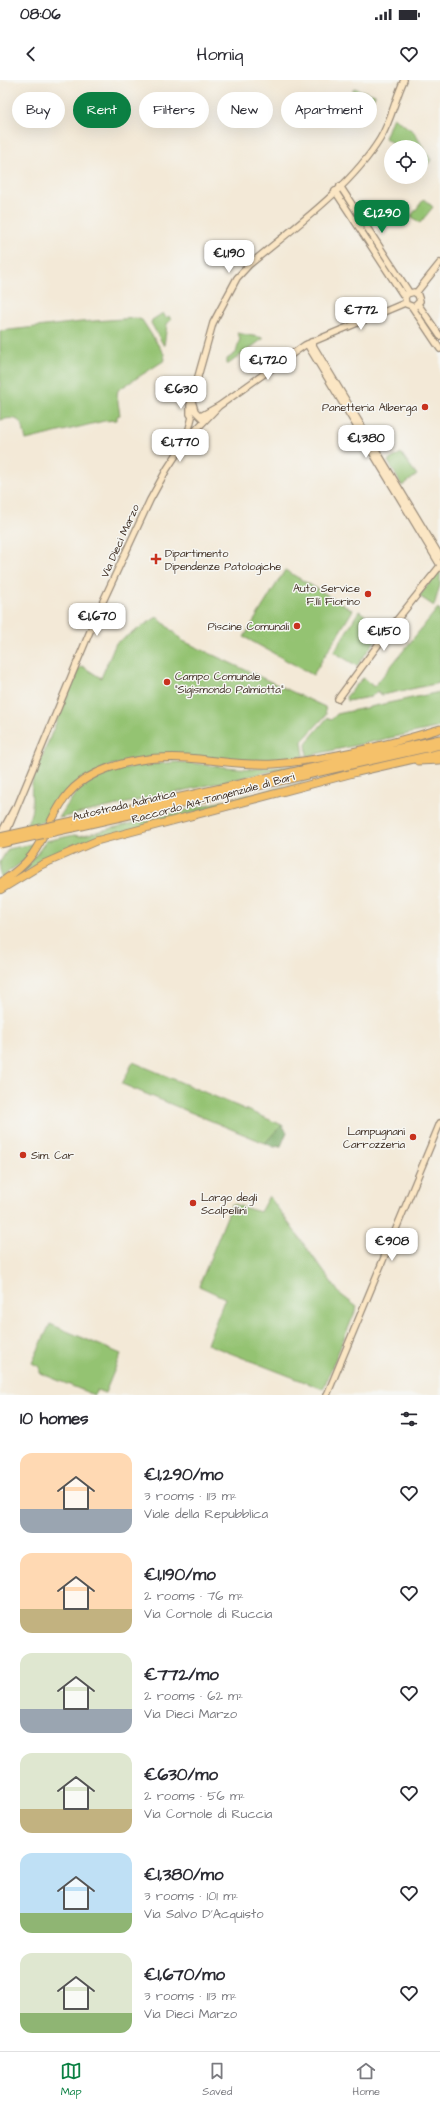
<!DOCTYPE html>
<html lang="en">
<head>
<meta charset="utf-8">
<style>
  :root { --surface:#fff; --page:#f7f7f7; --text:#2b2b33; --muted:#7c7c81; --line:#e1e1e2; --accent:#0b8043 }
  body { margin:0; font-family:"Architects Daughter",sans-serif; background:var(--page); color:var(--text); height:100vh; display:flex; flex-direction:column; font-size:15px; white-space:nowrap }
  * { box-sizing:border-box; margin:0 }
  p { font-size:13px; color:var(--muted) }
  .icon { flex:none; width:22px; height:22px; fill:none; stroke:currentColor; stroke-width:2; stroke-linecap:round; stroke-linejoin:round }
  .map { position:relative; height:1315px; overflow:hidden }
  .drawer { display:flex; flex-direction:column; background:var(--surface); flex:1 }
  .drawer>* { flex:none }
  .hud { position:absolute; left:12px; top:12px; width:416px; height:36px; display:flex; gap:8px }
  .buttons { position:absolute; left:384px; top:60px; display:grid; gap:8px }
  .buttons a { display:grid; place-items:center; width:44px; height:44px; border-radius:50%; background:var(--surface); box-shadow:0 4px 16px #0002; font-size:20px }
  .price { position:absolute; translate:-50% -34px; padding:0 9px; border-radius:8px; background:#fff; color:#222; font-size:13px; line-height:26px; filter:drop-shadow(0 1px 2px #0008) }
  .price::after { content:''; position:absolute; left:50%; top:24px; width:12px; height:9px; margin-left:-6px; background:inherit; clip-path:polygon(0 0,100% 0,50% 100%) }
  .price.on { background:var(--accent); color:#fff }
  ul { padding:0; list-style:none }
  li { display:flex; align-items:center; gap:12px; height:100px; padding:0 20px }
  li span { display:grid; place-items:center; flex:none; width:112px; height:80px; border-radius:12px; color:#555 }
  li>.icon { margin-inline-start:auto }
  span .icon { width:48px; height:48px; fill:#fffc; stroke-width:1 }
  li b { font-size:17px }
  h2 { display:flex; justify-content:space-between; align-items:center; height:48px; padding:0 20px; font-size:17px }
  .pill { padding:0 14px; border-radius:18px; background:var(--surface); box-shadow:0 4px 16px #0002; font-size:14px; line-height:36px }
  .pill.on { background:var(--accent); color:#fff }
  .status { display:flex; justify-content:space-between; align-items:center; height:28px; padding:0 20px; background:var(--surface); direction:ltr }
  .status svg { height:11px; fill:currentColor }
  header { display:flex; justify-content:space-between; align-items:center; height:52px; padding:0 20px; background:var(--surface); font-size:18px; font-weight:600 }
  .dock { display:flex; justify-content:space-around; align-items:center; height:56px; border-top:1px solid var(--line); background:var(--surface); font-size:11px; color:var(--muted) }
  .dock a { display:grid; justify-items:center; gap:2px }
  .dock .on { color:var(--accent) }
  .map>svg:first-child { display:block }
  .green { fill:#94c372; stroke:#687648 }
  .forest { fill:#77a964; stroke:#596a41 }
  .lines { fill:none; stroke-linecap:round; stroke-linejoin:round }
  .secondary-casing { stroke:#978a7a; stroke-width:8 }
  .highway-casing { stroke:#978a7a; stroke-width:9 }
  .secondary { stroke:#fbe6c4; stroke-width:5.5 }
  .highway { stroke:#f5c16b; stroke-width:7 }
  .highway-bridge-casing { stroke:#978a7a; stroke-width:9; stroke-linecap:butt }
  .highway-bridge { stroke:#f5c16b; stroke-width:7 }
  .poi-dot { fill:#c8321e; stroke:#f6f6f2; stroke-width:1.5 }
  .labels { text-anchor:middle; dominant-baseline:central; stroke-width:3; stroke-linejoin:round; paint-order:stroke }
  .poi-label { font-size:11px; fill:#3b2a1e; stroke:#f6f6f2; text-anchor:end }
  .street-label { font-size:11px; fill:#3b2a1e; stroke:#f6f6f2 }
</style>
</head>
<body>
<div class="status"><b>08:06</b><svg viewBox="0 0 49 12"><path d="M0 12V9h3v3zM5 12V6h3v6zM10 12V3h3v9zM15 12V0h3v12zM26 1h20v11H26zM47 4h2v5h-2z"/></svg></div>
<header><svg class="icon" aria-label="back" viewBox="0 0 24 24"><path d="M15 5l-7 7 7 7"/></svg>Homiq<svg class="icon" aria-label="heart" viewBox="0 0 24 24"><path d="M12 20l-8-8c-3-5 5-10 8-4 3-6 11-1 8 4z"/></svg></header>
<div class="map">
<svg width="440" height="1315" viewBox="0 0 440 1315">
  <rect width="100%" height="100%" fill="#f6f6f2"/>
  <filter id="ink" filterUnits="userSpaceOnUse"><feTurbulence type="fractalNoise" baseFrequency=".025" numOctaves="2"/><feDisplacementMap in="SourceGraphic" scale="8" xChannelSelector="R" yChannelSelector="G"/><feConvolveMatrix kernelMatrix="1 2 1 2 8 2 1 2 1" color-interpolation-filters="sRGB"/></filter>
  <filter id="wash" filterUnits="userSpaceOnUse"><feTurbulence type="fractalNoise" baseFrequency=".012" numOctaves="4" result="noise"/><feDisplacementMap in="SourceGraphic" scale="16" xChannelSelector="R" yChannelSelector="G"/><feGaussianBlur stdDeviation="0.9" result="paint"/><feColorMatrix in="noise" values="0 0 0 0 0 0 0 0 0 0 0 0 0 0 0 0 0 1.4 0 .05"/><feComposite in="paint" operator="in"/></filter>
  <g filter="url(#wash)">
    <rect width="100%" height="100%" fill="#f3e9d7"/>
    <path class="green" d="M354 8 375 15 371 25 350 18Z
      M393 37 414 52 431 80 428 84 424 81 421 82V67H397L385 58Z
      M424 119 433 127 420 143 411 136Z
      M163 233 166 238 169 236 171 240 167 244 164 266 151 243 152 240Z
      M136 238 142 240 164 274 165 280 118 310 117 316 120 335 117 336V340L104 341 26 360C22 342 21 335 0 340V251L81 242Z
      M237 253 264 258 227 285V279L236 273 240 258Z
      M401 373 417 395 402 406 388 381Z
      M285 490 353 530 313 595 244 557Z
      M440 490V505L434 526 419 516Z
      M438 528 440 530V603L382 615 377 611 371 617 347 621 346 617 363 598 374 607Z
      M359 531 385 547 357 586 334 572Z
      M157 537 183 561 325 627 326 635 302 661 304 676 261 682 196 677 111 685 62 716 47 741 25 746C38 726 28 719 33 699L78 589 82 586 101 598 116 563Z
      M440 612V647L307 676 306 663 328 637 331 640 337 634Z
      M177 682C198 683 218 687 239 688 261 690 283 687 305 684L59 738C66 727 73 715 83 706 108 686 147 685 177 682Z
      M329 695 68 768 14 798 28 786 46 761 74 755 80 756Z
      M37 763 25 780 0 798V782L8 769Z
      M133 982 282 1045 265 1063 122 1004Z
      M269 1116 340 1214 357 1227 323 1309 207 1264 225 1218 199 1206 232 1124 260 1132Z
      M50 1244 121 1274 105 1313 97 1310 94 1315 40 1293V1287L32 1283Z"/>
    <path class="forest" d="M282 1045 287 1052 281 1066 274 1067 265 1063Z"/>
  </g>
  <g filter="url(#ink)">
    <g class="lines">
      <g class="secondary-casing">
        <path id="secondary" d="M340 106 409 212
          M335 111 405 218 406 224 414 227 420 221 418 215 414 212 407 214 405 218
          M416 213 440 183
          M418 224 440 256
          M412 227 440 269
          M311 262 440 476
          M307 264 440 485
          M192 321 195 331 203 339
          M201 336 219 326 305 265 405 223
          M187 357 192 337 190 334V325L213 243 237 198 249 185C293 148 350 108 380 59 391 41 395 19 404 0
          M338 619 392 546 440 486
          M0 755 14 729
          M4 758 98 532 150 420 167 389 186 360 219 326
          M327 1315 440 1043"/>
      </g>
      <g class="highway-casing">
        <path id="highway" d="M418 681 440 680
          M73 741 440 659
          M72 748 440 665
          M0 803C12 795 23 787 32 775 51 749 57 715 87 698 116 681 154 676 187 678 216 680 245 686 274 684 327 680 390 664 440 649
          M0 810 41 785 96 761 357 692 440 673"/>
      </g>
      <use href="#secondary" class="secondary"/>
      <use href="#highway" class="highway"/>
      <g class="highway-bridge-casing">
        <path id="highway-bridge" d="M0 757 73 741
          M0 764 72 748"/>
      </g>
      <use href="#highway-bridge" class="highway-bridge"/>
    </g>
  </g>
  <g class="poi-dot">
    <circle cx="425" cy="327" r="4"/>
    <path d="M154 473h4v4h4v4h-4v4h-4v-4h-4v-4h4z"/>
    <circle cx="368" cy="514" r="4"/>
    <circle cx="297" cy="546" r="4"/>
    <circle cx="167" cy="602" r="4"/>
    <circle cx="413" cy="1057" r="4"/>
    <circle cx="23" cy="1075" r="4"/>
    <circle cx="193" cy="1123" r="4"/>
  </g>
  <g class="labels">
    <g class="poi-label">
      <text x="417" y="327">Panetteria Alberga</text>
      <text x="165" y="473" text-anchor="start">Dipartimento<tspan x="165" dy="13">Dipendenze Patologiche</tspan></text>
      <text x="360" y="508">Auto Service<tspan x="360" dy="13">F.lli Fiorino</tspan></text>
      <text x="289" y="546">Piscine Comunali</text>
      <text x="175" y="596" text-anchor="start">Campo Comunale<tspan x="175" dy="13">"Sigismondo Palmiotta"</tspan></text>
      <text x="405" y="1051">Lampugnani<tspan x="405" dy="13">Carrozzeria</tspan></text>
      <text x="31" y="1075" text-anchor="start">Sim. Car</text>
      <text x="201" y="1117" text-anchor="start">Largo degli<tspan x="201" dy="13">Scalpellini</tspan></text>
    </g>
    <g class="street-label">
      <text transform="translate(120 461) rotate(-66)">Via Dieci Marzo</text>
      <text transform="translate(213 718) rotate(-15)">Raccordo A14-Tangenziale di Bari</text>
      <text transform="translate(124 725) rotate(-13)">Autostrada Adriatica</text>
    </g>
  </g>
</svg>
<div class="buttons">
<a><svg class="icon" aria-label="locate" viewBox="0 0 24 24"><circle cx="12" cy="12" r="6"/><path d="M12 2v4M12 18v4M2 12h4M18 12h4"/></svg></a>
</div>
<b class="price on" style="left:382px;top:154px">€1,290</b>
<b class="price" style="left:229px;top:194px">€1,190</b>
<b class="price" style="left:361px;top:251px">€772</b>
<b class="price" style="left:268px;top:301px">€1,720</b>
<b class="price" style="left:181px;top:330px">€630</b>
<b class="price" style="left:366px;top:379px">€1,380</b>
<b class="price" style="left:180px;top:383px">€1,770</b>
<b class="price" style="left:97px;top:557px">€1,670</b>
<b class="price" style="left:384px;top:572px">€1,150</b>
<b class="price" style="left:392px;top:1182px">€908</b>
<div class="hud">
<a class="pill">Buy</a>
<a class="pill on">Rent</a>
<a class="pill">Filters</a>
<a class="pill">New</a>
<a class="pill">Apartment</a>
</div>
</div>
<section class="drawer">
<h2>10 homes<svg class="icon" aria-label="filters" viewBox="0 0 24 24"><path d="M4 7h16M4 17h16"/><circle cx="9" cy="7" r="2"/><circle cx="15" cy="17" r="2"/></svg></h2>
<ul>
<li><span style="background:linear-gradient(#ffd9b3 70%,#9aa5b1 0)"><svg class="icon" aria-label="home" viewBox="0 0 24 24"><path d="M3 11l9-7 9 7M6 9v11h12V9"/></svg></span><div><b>€1,290/mo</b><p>3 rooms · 113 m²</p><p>Viale della Repubblica</p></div><svg class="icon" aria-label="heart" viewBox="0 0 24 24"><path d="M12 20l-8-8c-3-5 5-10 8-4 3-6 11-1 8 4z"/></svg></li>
<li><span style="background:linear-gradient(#ffd9b3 70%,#c2b280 0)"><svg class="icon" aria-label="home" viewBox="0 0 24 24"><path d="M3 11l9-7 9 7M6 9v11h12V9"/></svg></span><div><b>€1,190/mo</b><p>2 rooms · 76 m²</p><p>Via Cornole di Ruccia</p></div><svg class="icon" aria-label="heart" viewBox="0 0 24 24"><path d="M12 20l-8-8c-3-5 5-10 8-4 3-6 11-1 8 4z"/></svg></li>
<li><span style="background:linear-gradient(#dfe7d0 70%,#9aa5b1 0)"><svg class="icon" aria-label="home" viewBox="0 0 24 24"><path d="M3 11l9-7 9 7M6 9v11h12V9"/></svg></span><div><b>€772/mo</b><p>2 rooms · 62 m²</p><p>Via Dieci Marzo</p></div><svg class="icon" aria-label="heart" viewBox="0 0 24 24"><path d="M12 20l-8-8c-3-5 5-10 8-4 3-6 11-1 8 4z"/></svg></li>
<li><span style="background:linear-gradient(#dfe7d0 70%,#c2b280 0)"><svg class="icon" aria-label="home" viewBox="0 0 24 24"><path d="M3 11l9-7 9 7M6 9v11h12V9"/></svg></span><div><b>€630/mo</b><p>2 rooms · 56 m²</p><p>Via Cornole di Ruccia</p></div><svg class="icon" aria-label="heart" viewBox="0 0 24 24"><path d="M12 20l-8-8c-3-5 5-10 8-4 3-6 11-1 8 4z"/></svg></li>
<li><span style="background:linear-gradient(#bfe0f5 75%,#8fb573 0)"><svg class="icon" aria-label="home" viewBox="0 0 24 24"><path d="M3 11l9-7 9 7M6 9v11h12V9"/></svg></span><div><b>€1,380/mo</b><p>3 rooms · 101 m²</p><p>Via Salvo D'Acquisto</p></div><svg class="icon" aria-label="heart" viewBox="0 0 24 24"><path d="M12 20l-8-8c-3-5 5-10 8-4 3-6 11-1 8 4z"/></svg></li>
<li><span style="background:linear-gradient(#dfe7d0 75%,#8fb573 0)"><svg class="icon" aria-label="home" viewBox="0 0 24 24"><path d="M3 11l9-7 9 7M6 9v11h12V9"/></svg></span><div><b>€1,670/mo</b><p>3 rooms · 113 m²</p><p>Via Dieci Marzo</p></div><svg class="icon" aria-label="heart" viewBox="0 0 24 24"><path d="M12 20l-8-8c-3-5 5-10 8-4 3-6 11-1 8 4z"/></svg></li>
</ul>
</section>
<nav class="dock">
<a class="on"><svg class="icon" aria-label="map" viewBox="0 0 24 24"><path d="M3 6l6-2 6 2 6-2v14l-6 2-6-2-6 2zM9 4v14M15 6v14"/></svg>Map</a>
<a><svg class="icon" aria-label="saved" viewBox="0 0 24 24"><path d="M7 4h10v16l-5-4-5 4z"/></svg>Saved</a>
<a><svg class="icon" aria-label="home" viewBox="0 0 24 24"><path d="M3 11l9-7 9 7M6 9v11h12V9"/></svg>Home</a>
</nav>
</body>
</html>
